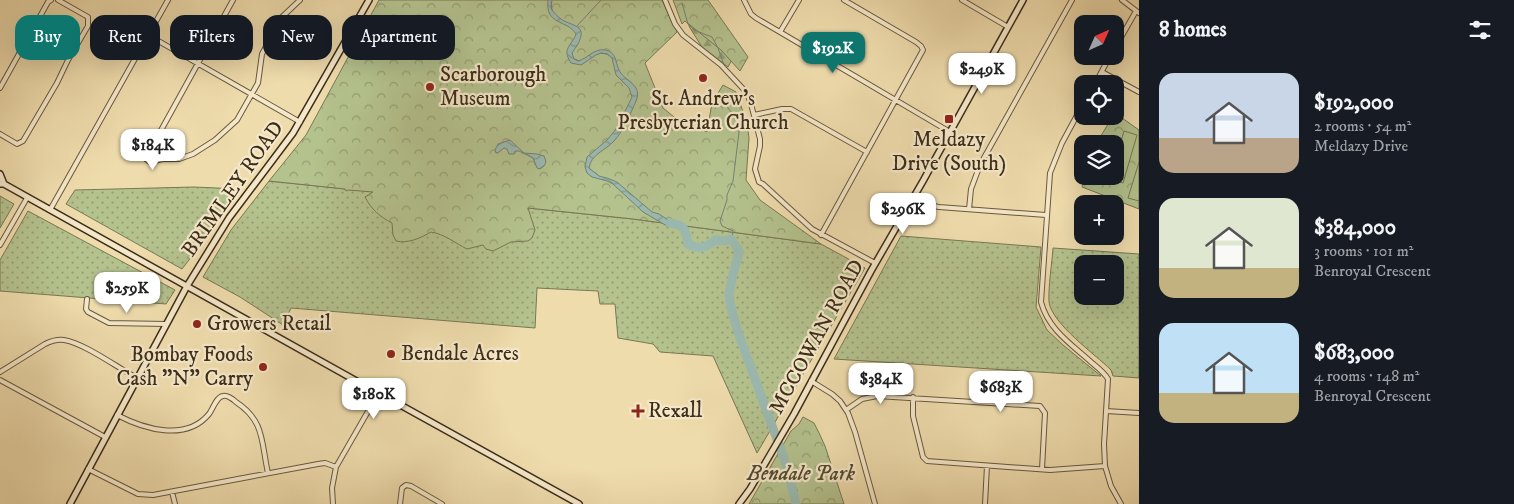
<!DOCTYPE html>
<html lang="en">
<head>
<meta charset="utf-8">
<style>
  :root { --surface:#171b24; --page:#20242c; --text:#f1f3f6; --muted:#9ea1a6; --accent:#0f766e }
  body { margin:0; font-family:"IM FELL DW Pica",serif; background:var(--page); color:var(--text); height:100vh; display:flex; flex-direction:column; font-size:19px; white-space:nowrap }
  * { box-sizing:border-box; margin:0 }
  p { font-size:16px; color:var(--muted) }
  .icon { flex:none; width:28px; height:28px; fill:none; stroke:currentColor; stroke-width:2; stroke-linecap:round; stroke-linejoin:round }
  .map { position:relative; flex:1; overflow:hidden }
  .side { display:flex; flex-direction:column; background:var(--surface); width:375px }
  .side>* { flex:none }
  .top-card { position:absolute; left:15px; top:15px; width:475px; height:45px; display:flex; gap:10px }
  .needle { width:32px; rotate:45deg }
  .buttons { position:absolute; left:1074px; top:15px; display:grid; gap:10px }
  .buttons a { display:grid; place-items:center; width:50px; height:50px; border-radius:10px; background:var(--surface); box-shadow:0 5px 20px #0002; font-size:25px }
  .price { position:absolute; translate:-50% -42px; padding:0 11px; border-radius:10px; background:#fff; color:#222; font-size:16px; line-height:32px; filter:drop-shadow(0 1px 2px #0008) }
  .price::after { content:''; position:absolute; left:50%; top:30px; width:15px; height:11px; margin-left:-8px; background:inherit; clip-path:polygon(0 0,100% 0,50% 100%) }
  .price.selected { background:var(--accent); color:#fff }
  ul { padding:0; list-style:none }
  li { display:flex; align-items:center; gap:15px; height:125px; padding:0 20px }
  li span { display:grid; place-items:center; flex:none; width:140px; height:100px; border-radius:15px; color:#555 }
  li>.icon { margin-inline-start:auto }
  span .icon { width:60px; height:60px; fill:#fffc; stroke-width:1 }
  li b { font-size:21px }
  h2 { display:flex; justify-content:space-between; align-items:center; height:60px; padding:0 20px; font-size:21px }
  .tag { padding:0 18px; border-radius:15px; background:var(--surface); box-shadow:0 5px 20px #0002; font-size:18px; line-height:45px }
  .tag.selected { background:var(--accent); color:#fff }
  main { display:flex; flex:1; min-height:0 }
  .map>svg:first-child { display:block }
  .grass { fill:url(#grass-dots); stroke:#787854; fill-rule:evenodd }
  .forest { fill:url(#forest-firs); stroke:#787854 }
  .park { fill:url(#park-crowns); stroke:#787854 }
  .pitch { fill:#b4c28e; stroke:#787854 }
  .water { fill:url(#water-waves); stroke:#758274 }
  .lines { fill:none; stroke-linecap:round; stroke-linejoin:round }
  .stream { stroke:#758274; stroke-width:1 }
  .river { stroke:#9bbab1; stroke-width:9 }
  .street-casing { stroke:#69593e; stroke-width:6 }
  .secondary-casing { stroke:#3c2d19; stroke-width:8 }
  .street { stroke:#f5e8ca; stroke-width:4 }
  .secondary { stroke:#f5e8ca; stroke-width:5 }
  .poi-dot { fill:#8f2418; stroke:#f5e8ca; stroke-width:2 }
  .labels { text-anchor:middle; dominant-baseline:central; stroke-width:4.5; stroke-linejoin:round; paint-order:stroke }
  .poi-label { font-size:21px; fill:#3c2d19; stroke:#f5e8ca; text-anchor:start }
  .street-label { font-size:21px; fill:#3c2d19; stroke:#f5e8ca }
  .park-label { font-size:21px; font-style:italic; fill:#544b30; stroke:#f5e8ca }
</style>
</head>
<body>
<main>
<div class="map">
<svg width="1139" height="504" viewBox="0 0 1139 504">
  <defs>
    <pattern id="grass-dots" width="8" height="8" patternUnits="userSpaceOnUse" patternTransform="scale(1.25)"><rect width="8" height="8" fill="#b4c28e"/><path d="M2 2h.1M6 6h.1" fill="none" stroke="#949e73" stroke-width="1.8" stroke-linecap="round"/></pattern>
    <pattern id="forest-firs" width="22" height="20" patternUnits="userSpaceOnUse" patternTransform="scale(1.25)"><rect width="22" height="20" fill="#b4c28e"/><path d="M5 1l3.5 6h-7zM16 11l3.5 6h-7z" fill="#949e73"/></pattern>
    <pattern id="park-crowns" width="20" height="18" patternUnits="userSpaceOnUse" patternTransform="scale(1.25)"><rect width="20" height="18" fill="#b4c28e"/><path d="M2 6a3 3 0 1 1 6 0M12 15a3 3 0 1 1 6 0" fill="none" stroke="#949e73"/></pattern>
    <pattern id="water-waves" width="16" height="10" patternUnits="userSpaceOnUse" patternTransform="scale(1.25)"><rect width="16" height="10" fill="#9bbab1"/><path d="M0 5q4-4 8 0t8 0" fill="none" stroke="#80988f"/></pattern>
  </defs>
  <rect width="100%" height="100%" fill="#efdcad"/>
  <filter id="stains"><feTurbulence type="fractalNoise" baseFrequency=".004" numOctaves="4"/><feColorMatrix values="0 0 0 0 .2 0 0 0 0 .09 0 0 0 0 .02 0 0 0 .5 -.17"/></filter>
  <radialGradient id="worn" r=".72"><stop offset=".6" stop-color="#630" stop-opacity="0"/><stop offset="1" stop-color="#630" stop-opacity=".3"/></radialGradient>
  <path class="grass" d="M269 181 633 219 821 244 865 268 757 453 713 356 660 352 653 344 618 338 615 304H600L598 291 537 288 535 328 291 308 283 325 240 297 203 277 231 230Z
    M194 187 240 189 209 234 182 269 66 204 75 190Z
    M0 196 14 204 0 228Z
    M28 211 175 290 166 304 0 291V260Z
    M901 236 1041 247 1036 307 1047 330 1063 345 1101 376 834 359Z
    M1053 248 1139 254V378L1113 376 1111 370C1095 354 1052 324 1049 302 1048 288 1052 263 1053 248ZM1082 264H1115V296H1082Z"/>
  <path class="forest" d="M677 0 740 45 728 67 702 47 690 28Z"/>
  <path class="park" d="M379 0H662L677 32 645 63 663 108 674 117 707 132 712 103 723 85 736 92 747 123 749 138 746 180 760 200 821 244 633 219 528 208 535 230 532 238 528 241 511 242 493 251 486 249 483 245 467 249C455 243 444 234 431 232 421 238 407 244 396 241L393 235 392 223C380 217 371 209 365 197L373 192 348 190 346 191 345 189 269 181 306 135Z
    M673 0H708L748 57 740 71 721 50 685 21 682 24Z
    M1115 113 1139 130V209L1082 187 1084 176H1115V144H1096L1113 116H1115Z
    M803 417 814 423 819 433 825 446 844 504H749L791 431 799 424Z"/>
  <path class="pitch" d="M1124 131 1137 135 1123 183 1110 179 1111 176H1115V162Z
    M1139 162V201L1128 198Z"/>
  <path class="water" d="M548 0H552L551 8C553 12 557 16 561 19 569 25 586 25 580 39 579 44 575 48 572 53L574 59 578 61C587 59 594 48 605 50 617 52 615 62 619 70 624 81 643 84 636 101 630 115 624 130 614 141 605 151 591 154 589 168L599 176 607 178 617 182 652 212 659 214 671 222 667 226 643 212 613 184 607 181 592 177 587 173 585 167 587 157 607 140 617 128 632 97 629 88 616 75 612 58 607 54 601 53 596 55 581 65 571 63C561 48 572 46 576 34 567 19 545 26 548 0Z
    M510 140 524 153 537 154 544 156 546 162 544 166 540 169 537 168 533 158 519 151H515L514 154H509L507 149 504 148 499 152 496 153 495 150 498 144Z"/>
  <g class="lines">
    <path class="stream" d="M551 2 552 10
      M682 3 688 24 694 30 712 37 718 48 724 65
      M577 26 601 0
      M601 53 607 54
      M575 59 579 61
      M724 98 728 108 737 119 739 132 733 181 727 195V200L720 221 722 226 733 231 732 240"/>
    <path class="river" d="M670 223C685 225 686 230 688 244 699 250 706 248 715 240L724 241 731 239 738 249 739 253 733 274 729 295 732 312 740 338 786 464 796 504"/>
    <g class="street-casing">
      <path id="street" d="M233 0 154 143 145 154 146 159 150 162 163 159H179L193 154 215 140 237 120 258 83 262 54 282 17 300 0
        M665 0 675 24 683 35 721 65 747 93 751 104 760 139V146L755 169 759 182 763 184 812 229 875 263
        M744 0 751 14 756 18 950 132
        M962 0 1008 27
        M1122 0 1139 13
        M780 32 799 0
        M148 35 300 122
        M1115 48 1136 11
        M1102 72 1139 92
        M1095 84 1110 56
        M0 88 48 2 51 0
        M1082 106 1062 143 1050 173 1041 302C1048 329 1071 344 1091 362 1097 367 1104 372 1108 379L1104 444 1105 466 1111 486 1121 504
        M754 115 782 109H791L867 152
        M0 134 17 144 23 141 57 83 68 60 88 26V17L58 0
        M156 141C155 149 158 154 165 158
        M914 196 933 206 939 207 1046 215
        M969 209 971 189 980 165 1072 0
        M50 210 168 0
        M821 235 923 50 921 46 916 42 844 0
        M0 245 27 198
        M87 299 86 309 88 312 109 323 166 324
        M0 372 45 344C51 341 57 339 64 340 84 343 118 368 137 378
        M0 380 105 437
        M811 381 832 394 840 401 848 413 855 432 875 504
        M913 397V416L923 457 927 461 1050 470 1105 466
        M846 410 862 399 877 396 1040 406 1045 413 1042 469
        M1106 411 1139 413
        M117 415C144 429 186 442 209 414 213 409 216 397 223 396 227 395 233 399 236 402 265 421 261 442 268 473
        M88 469 138 494 153 495 318 464 325 463 336 467
        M172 492 175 504
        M333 504 332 488 336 467 378 394
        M400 504 402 488 406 485 411 486 442 504
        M985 504 987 466"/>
    </g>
    <g class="secondary-casing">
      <path id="secondary" d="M0 174 4 184
        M0 184H4L360 383 363 389 370 393 378 394 404 407 579 504
        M360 383 367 382 374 387 378 394
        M70 504 187 286 229 218 293 133 369 0
        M739 504 750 489 794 414 871 271 923 181 1023 0"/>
    </g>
    <use href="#street" class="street"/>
    <use href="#secondary" class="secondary"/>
  </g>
  <g class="poi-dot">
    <circle cx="703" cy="78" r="5"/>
    <circle cx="430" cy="87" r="5"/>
    <rect x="944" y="114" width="10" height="10" rx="2.5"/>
    <circle cx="197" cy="324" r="5"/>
    <circle cx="391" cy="354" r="5"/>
    <circle cx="263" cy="367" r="5"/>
    <path d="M635.5 403.5h5v5h5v5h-5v5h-5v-5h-5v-5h5z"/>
  </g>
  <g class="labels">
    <g class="poi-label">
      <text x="440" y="75">Scarborough<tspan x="440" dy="24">Museum</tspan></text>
      <text x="703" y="99" text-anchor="middle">St. Andrew's<tspan x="703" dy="24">Presbyterian Church</tspan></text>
      <text x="949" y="140" text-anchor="middle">Meldazy<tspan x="949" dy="24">Drive (South)</tspan></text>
      <text x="207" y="324">Growers Retail</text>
      <text x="401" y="354">Bendale Acres</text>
      <text x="253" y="355" text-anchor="end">Bombay Foods<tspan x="253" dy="24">Cash "N" Carry</tspan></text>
      <text x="648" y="411">Rexall</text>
    </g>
    <g class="street-label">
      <text transform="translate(233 189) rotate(-55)">BRIMLEY ROAD</text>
      <text transform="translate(817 337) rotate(-61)">MCCOWAN ROAD</text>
    </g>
    <g class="park-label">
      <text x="801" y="474">Bendale Park</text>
    </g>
  </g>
  <rect width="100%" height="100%" filter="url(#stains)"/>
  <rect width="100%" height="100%" fill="url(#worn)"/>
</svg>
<div class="buttons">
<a><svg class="needle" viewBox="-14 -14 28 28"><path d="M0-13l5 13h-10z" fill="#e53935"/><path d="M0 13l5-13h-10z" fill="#9ea1a6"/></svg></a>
<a><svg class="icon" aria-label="locate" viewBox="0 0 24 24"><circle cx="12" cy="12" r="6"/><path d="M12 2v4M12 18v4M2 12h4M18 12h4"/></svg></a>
<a><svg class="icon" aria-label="layers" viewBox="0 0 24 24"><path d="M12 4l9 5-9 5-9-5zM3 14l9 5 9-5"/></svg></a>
<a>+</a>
<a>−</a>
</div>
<b class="price selected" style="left:833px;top:74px">$192K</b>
<b class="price" style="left:982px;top:95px">$249K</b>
<b class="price" style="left:153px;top:171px">$184K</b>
<b class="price" style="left:903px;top:235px">$296K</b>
<b class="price" style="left:127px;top:314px">$259K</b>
<b class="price" style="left:881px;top:405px">$384K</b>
<b class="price" style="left:1001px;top:413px">$683K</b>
<b class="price" style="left:374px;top:420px">$180K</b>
<div class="top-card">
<a class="tag selected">Buy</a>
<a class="tag">Rent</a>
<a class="tag">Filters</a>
<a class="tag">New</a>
<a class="tag">Apartment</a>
</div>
</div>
<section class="side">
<h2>8 homes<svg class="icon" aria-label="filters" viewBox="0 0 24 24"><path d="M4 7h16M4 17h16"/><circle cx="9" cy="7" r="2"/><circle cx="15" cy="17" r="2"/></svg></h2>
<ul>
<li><span style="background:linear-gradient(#c9d6e8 65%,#b9a48a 0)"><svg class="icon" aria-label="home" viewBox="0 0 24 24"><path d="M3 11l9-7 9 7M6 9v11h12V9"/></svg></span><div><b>$192,000</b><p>2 rooms · 54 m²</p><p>Meldazy Drive</p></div></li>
<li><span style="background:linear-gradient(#dfe7d0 70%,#c2b280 0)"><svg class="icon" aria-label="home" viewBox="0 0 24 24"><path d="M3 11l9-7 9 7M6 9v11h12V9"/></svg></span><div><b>$384,000</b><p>3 rooms · 101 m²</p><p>Benroyal Crescent</p></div></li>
<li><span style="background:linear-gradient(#bfe0f5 70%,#c2b280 0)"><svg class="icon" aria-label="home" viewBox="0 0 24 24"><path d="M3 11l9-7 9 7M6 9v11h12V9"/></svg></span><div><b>$683,000</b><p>4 rooms · 148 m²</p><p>Benroyal Crescent</p></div></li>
</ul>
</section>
</main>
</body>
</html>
